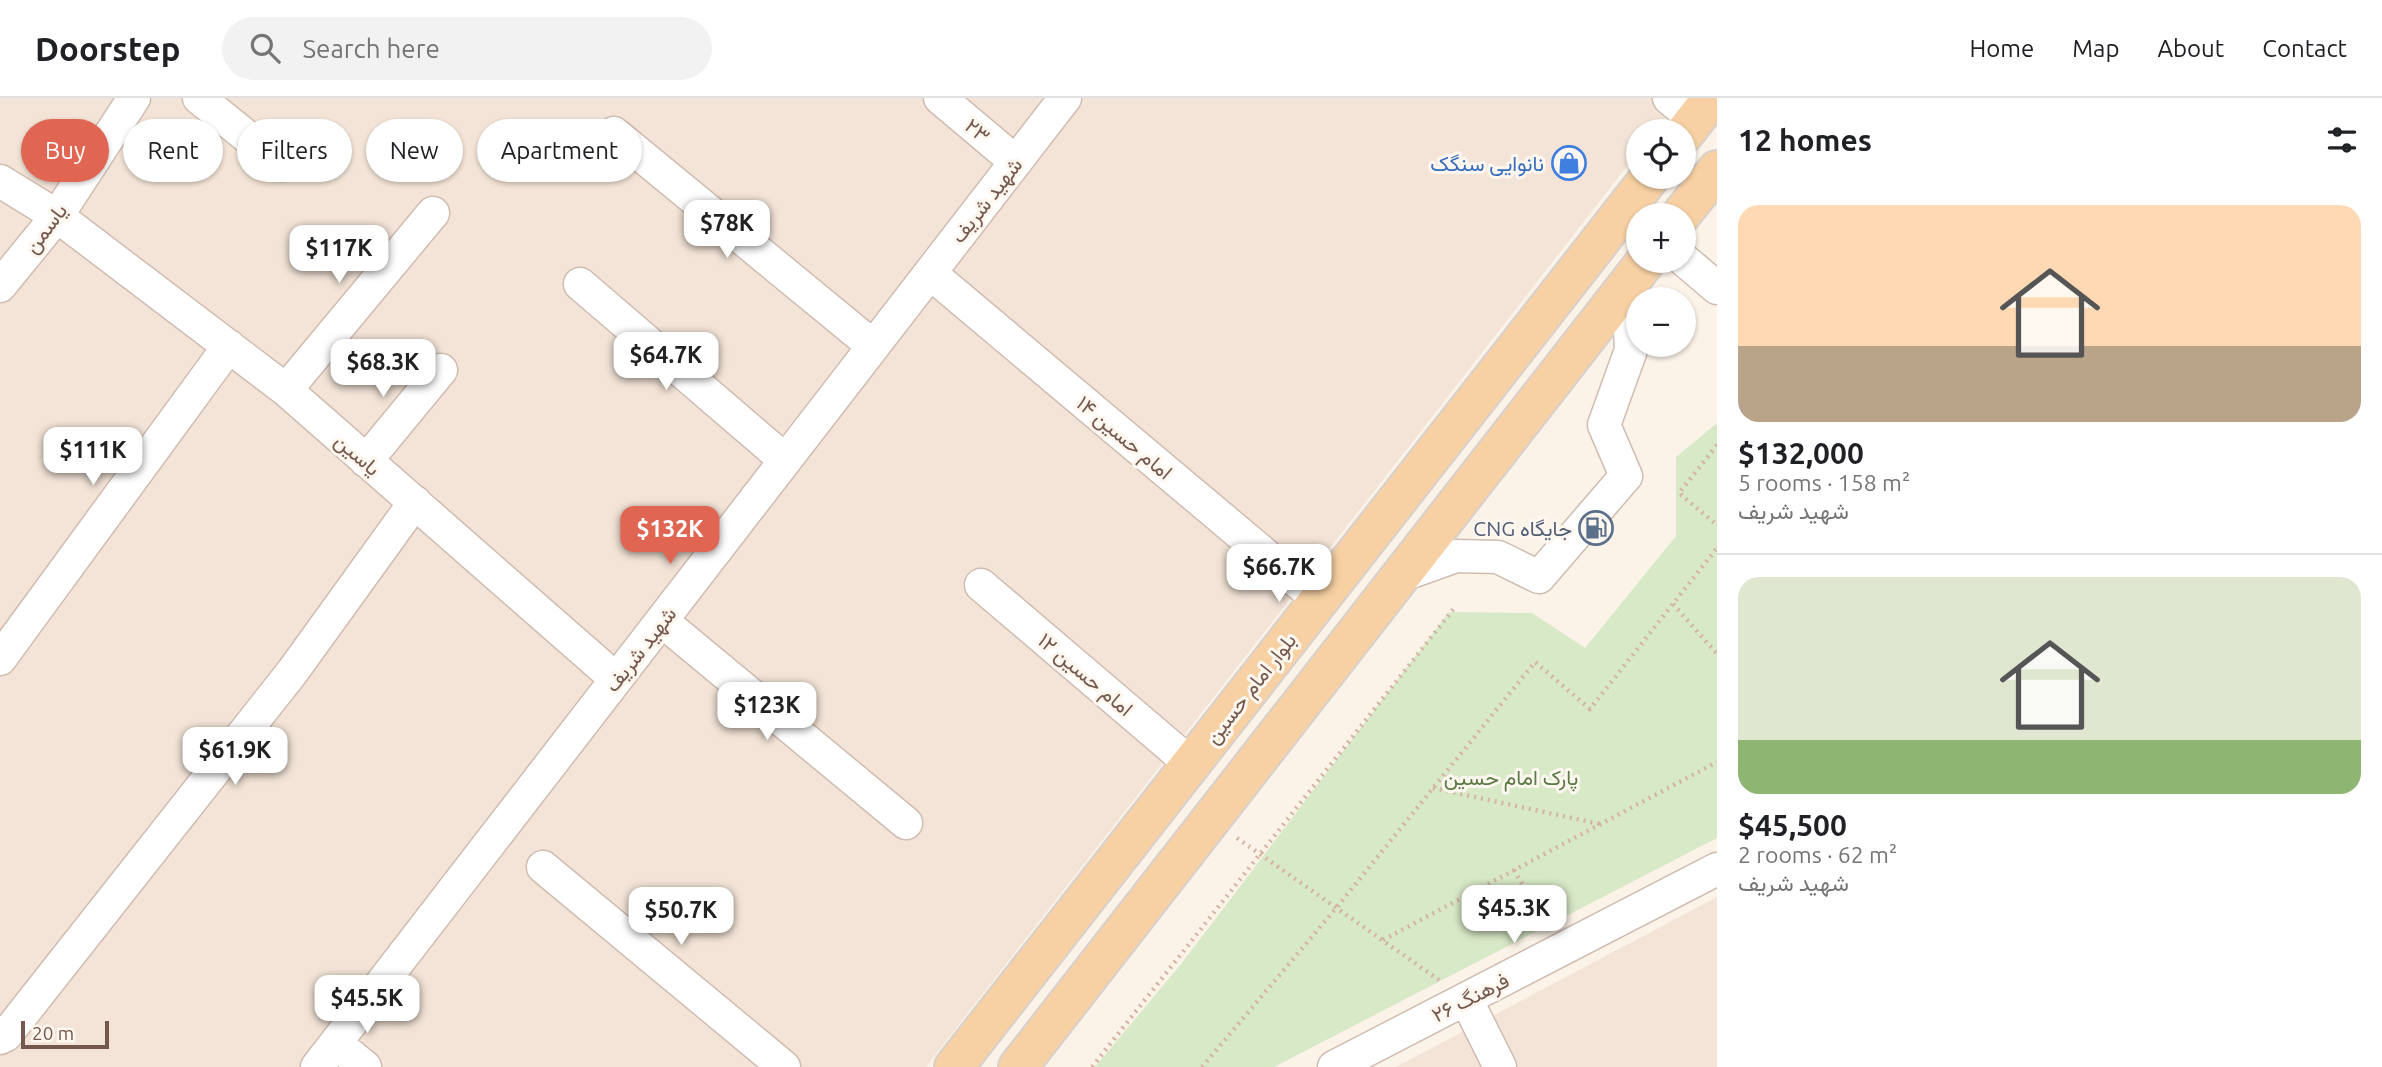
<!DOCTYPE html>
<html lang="en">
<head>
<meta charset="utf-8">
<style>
  :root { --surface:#fff; --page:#f2f2f2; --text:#202124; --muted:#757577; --line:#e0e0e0; --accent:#e06653 }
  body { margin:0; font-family:Ubuntu,Vazirmatn,sans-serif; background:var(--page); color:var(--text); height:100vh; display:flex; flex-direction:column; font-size:26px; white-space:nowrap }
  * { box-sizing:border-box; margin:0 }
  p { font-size:23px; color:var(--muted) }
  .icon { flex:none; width:38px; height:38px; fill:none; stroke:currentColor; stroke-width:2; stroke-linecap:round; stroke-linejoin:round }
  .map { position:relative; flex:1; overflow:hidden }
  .sheet { display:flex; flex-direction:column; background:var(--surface); width:665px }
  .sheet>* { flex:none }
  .hud { position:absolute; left:21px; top:21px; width:665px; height:63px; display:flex; gap:14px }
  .fabs { position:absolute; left:1626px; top:21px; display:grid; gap:14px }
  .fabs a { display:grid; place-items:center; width:70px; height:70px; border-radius:50%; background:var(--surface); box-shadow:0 2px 5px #0004; font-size:35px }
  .scale { position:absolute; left:21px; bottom:18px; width:88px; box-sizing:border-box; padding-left:7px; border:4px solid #75584d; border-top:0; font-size:19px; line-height:24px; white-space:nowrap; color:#75584d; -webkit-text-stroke:5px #fef7ef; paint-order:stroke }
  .price { position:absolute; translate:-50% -60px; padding:0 16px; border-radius:14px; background:#fff; color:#222; font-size:23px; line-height:46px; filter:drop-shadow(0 2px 4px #0008) }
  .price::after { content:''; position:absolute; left:50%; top:42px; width:21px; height:16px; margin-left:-10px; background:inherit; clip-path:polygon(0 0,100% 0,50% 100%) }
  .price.selected { background:var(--accent); color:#fff }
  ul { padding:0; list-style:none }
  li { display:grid; align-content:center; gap:14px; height:371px; padding:0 21px }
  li+li { border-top:2px solid var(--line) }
  li span { display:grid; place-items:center; height:217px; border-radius:21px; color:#555 }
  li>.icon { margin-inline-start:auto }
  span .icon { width:126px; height:126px; fill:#fffc; stroke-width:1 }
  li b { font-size:30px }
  h2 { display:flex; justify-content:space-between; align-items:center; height:84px; padding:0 21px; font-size:30px }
  .chip { padding:0 24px; border-radius:32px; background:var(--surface); box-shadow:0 2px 5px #0004; font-size:24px; line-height:63px }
  .chip.selected { background:var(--accent); color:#fff }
  header { display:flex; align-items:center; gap:42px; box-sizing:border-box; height:98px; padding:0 35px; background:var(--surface); border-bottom:2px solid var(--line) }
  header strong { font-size:33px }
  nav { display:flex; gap:38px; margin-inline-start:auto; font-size:24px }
  .search { width:490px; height:63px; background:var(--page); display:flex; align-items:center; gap:18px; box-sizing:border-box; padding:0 24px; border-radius:38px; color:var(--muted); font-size:26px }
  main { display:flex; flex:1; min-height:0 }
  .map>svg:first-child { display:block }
  .residential { fill:#f3e4d7 }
  .green { fill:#d8e9c7 }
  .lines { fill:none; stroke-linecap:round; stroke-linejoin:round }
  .minor-casing { stroke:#d0bcb1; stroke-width:35 }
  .major-casing { stroke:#d8d0cd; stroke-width:42 }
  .path { stroke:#d5b3a4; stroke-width:4.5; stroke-dasharray:2 5; stroke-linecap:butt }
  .minor { stroke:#fff; stroke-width:32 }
  .major { stroke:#f7d1a4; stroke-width:38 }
  .labels { text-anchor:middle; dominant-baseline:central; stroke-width:6; stroke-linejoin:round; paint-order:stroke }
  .street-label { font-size:21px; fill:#75584d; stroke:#fef7ef }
  .shop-label { font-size:21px; fill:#366cbe; stroke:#fef7ef; text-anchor:end }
  .service-label { font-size:21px; fill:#4e5e75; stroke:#fef7ef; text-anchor:end }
  .park-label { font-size:21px; fill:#597a45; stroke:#fef7ef }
</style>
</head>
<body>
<header>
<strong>Doorstep</strong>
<div class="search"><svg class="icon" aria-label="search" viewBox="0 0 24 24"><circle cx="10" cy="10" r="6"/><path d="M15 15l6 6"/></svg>Search here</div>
<nav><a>Home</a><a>Map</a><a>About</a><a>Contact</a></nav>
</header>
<main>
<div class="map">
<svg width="1717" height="969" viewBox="0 0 1717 969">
  <rect width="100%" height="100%" fill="#fcf3e8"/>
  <path class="residential" d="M0 0H1680L1654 33H1638V54L926 969H0Z
    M1717 799V969H1396Z"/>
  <path class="green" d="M1717 325V740L1274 969H1095L1181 866 1449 514 1532 515 1585 550 1676 438V359Z"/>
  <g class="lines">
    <g class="minor-casing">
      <path id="minor" d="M199 0 282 67
        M940 0 1016 64
        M1669 0 1695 22
        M614 35 873 248
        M0 83 57 118 286 292 616 581
        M1684 162 1717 190
        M930 175 1319 502
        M580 186 785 362
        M0 188 57 118 134 0
        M286 292 433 115
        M366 363 441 272
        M1400 478 1456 458 1498 459 1539 479 1626 378 1604 327 1631 252 1628 186
        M981 487 1191 666
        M662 523 906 725
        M0 561 229 248
        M543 769 784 969
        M1466 901 1500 969
        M0 940 6 937 293 573 415 404
        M336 945 365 969
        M317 969 1065 0
        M1334 969 1717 771"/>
    </g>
    <g class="major-casing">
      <path id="major" d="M1684 36 1712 0
        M1681 117 1717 72
        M954 969 1650 79
        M1018 969 1646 163"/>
    </g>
    <path class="path" d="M1717 347 1679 395 1717 427
      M1673 506 1717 556
      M1433 690 1600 726
      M1237 740 1439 882
      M1514 772 1546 827
      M1383 842 1717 664
      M1092 969 1455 509
      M1202 969 1337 809 1535 564 1590 611 1717 450"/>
    <use href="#minor" class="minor"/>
    <use href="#major" class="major"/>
  </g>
  <defs>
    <g id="shop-ring" transform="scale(1.75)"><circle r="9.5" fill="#fef7ef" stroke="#3f7fe0" stroke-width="1.5"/><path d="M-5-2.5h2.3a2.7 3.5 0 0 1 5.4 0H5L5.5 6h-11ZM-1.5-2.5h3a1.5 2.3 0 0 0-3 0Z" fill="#3f7fe0"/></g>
    <g id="fuel-ring" transform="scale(1.75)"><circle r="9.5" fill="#fef7ef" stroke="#5c6f8a" stroke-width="1.5"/><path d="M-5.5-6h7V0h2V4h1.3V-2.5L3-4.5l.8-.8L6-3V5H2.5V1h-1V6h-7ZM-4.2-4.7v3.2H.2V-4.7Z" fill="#5c6f8a"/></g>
  </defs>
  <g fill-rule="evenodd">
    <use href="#shop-ring" x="1569" y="65"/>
    <use href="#fuel-ring" x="1596" y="430"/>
  </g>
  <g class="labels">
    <g class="street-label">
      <text transform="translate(978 32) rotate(40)">۲۳</text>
      <text transform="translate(986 102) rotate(-52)">شهید شریف</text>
      <text transform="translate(45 130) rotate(-53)">یاسمن</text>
      <text transform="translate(1125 339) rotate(40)">امام حسین ۱۴</text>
      <text transform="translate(358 356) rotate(41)">یاسین</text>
      <text transform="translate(640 551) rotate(-52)">شهید شریف</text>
      <text transform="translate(1086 576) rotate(40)">امام حسین ۱۲</text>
      <text transform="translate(1250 590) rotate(-52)">بلوار امام حسین</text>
      <text transform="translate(1470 899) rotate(-27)">فرهنگ ۲۶</text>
    </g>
    <g class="shop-label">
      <text x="1544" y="65">نانوایی سنگک</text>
    </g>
    <g class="service-label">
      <text x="1572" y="430">CNG جایگاه</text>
    </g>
    <g class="park-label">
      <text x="1511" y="679">پارک امام حسین</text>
    </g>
  </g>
</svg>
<div class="fabs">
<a><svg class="icon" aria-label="locate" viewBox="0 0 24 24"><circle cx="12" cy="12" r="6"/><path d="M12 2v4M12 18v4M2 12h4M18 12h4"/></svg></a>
<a>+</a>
<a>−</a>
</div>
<div class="scale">20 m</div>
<b class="price" style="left:727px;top:162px">$78K</b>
<b class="price" style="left:339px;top:187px">$117K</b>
<b class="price" style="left:666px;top:294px">$64.7K</b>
<b class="price" style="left:383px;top:301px">$68.3K</b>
<b class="price" style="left:93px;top:389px">$111K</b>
<b class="price selected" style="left:670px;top:468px">$132K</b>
<b class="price" style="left:1279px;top:506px">$66.7K</b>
<b class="price" style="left:767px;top:644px">$123K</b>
<b class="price" style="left:235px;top:689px">$61.9K</b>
<b class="price" style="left:1514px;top:847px">$45.3K</b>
<b class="price" style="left:681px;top:849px">$50.7K</b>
<b class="price" style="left:367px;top:937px">$45.5K</b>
<div class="hud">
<a class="chip selected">Buy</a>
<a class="chip">Rent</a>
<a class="chip">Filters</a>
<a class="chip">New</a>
<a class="chip">Apartment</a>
</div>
</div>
<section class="sheet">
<h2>12 homes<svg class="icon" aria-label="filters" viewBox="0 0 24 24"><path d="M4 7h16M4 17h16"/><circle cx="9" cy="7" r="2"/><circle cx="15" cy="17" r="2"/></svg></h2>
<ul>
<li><span style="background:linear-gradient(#ffd9b3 65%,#b9a48a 0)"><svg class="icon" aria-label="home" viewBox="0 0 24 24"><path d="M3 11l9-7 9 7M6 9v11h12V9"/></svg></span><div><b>$132,000</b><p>5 rooms · 158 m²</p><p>شهید شریف</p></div></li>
<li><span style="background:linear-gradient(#dfe7d0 75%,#8fb573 0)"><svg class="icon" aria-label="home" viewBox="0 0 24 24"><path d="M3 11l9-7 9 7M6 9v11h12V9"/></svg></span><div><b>$45,500</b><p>2 rooms · 62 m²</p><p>شهید شریف</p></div></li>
</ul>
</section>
</main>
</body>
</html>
